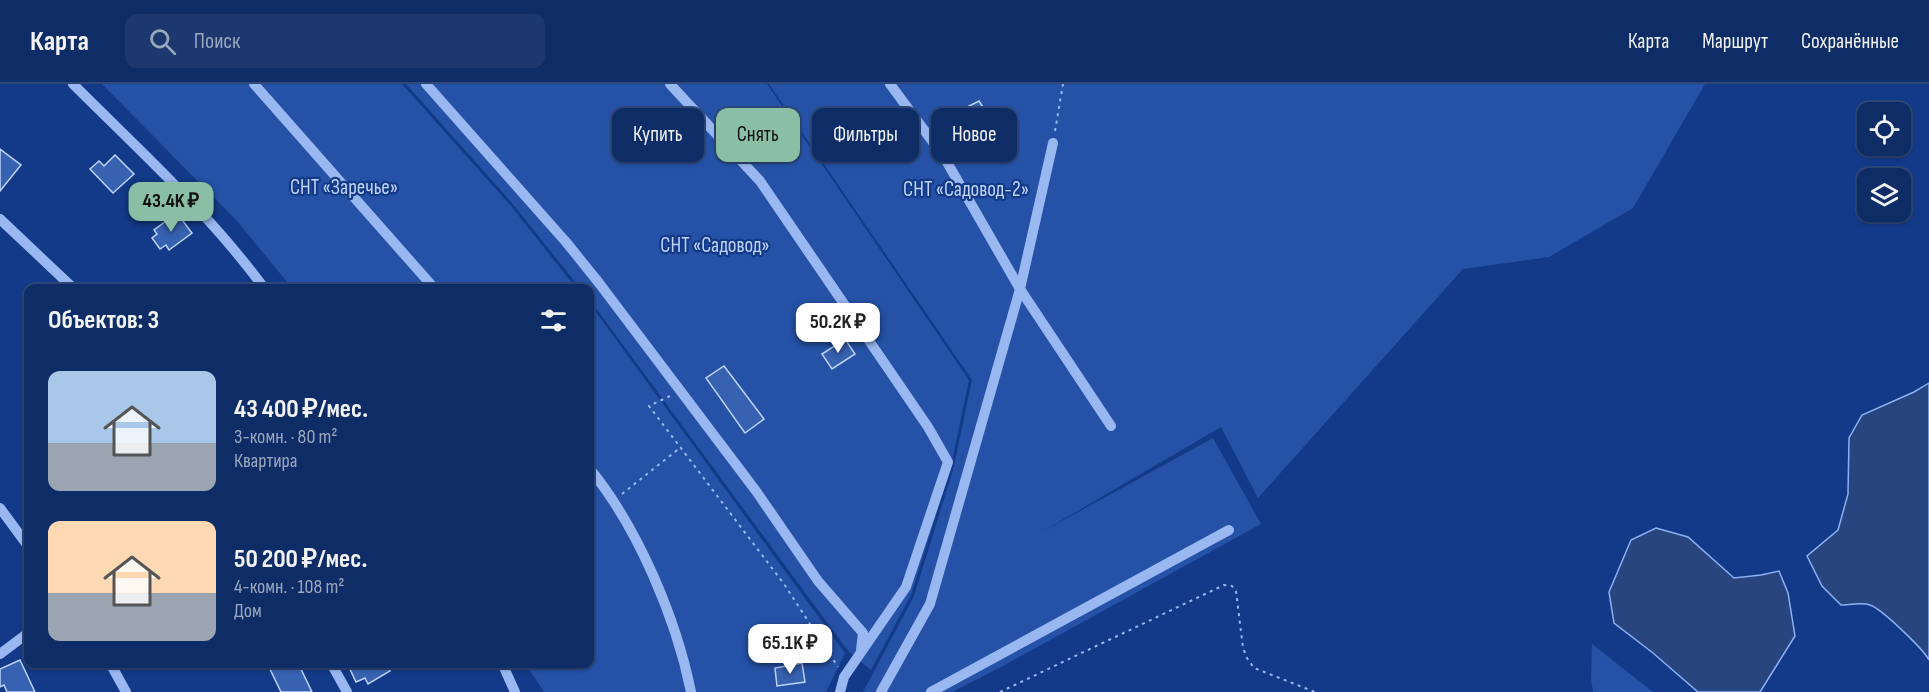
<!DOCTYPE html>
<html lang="ru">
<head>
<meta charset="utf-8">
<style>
  :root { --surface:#0e2c66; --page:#1c386f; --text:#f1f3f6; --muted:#9ba7bf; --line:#2e487a; --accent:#8abfa5 }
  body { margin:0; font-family:"Sofia Sans Condensed",sans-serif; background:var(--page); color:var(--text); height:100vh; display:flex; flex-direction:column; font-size:22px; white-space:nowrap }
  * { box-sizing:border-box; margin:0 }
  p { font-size:20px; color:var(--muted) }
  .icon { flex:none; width:33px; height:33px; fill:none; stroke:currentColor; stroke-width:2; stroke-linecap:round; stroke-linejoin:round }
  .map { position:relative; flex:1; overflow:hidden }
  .drawer { position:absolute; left:24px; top:200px; width:570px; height:384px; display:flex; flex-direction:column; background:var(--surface); border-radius:12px; box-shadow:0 2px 4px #0004,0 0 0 2px var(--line) }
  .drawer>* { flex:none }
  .banner { position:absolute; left:612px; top:24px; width:570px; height:54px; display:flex; gap:12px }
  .buttons { position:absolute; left:1857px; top:18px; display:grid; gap:12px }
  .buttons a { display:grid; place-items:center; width:54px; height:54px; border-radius:12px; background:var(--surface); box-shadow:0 2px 4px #0004,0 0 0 2px var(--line); font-size:30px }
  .price { position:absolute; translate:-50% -51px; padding:0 14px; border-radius:12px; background:#fff; color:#222; font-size:20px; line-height:39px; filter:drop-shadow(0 2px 3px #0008) }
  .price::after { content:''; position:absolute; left:50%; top:36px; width:18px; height:14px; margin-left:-9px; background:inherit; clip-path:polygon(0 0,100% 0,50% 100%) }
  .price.on { background:var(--accent); color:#111 }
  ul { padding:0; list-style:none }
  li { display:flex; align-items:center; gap:18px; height:150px; padding:0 24px }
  li span { display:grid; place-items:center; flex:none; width:168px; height:120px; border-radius:12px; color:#555 }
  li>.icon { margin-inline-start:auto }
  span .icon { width:72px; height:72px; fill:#fffc; stroke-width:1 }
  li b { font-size:26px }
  h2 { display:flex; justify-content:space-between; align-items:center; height:72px; padding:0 24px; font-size:26px }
  .tag { padding:0 21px; border-radius:12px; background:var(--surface); box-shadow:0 2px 4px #0004,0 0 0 2px var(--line); font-size:21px; line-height:54px }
  .tag.on { background:var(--accent); color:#111 }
  header { display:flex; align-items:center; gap:36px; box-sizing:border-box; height:84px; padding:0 30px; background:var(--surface); border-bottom:2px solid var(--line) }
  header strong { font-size:28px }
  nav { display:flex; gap:33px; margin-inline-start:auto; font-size:21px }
  .search { width:420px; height:54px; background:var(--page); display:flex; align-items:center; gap:15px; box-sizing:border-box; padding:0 21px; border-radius:12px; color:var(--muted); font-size:22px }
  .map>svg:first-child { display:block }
  .green { fill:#2552a7 }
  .water { fill:#28457f; stroke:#8bb0f3; stroke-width:1.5 }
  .building { fill:#3761b1; stroke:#bfd4fb; stroke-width:1.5 }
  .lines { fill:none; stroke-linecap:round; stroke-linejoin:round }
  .path { stroke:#99b7f0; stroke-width:2; stroke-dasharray:3 4.5; stroke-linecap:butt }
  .minor { stroke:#99b7f0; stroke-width:10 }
  .labels { text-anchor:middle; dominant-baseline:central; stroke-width:4.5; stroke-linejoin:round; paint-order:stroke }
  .park-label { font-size:21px; fill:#bfd4fb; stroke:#133a88 }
</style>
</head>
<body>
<header>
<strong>Карта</strong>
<div class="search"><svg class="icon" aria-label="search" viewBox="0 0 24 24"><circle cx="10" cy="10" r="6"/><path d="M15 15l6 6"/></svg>Поиск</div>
<nav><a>Карта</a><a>Маршрут</a><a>Сохранённые</a></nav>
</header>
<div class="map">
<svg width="1929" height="608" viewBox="0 0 1929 608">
  <rect width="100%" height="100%" fill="#133a88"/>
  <path class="green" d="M102 0H402L511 122 576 204H292L237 137Z
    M406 0H767L969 296 950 387 911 511 871 586 848 567 590 216V204H580L512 119Z
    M769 0H1705L1633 124 1549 173 1463 185 1258 414 1221 343 1040 449 1213 354 1261 440 1001 583 952 608H863L914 512 953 386 972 296Z
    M590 220 845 569 826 608H544L525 579H590Z
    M1592 560 1653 608H1593L1591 594Z"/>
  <path class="water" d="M1929 299V576C1923 565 1882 525 1870 521 1862 518 1849 521 1841 521L1822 502 1807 472 1838 446 1848 410 1849 354 1862 331 1914 308Z
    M1656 444 1688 453 1734 494 1761 491 1779 487 1788 509 1795 552 1760 608H1698L1653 569 1614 539 1609 508 1631 456Z"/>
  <path class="building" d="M979 17 988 31 976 38 967 23Z
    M0 65 21 81 0 107Z
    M115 71 134 90 113 109 90 85 99 77 104 82Z
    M177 129 192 149 169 166 166 161 160 165 152 154 157 150 154 146Z
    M845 255 855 270 832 285 822 270Z
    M724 282 764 335 745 349 706 294Z
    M20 576 35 608H7L4 601 0 603V585Z
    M267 579H298L312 608H281Z
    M347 579H387L390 587 368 600 365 594 356 598Z
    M802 579 805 598 777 602 775 584Z"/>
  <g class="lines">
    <path class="path" d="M1055 47 1063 0
      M670 312 649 322 784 500 838 583
      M622 410 681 363
      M1000 608 1224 501 1232 502 1236 507 1243 564 1247 574 1254 584 1315 608"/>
    <path class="minor" d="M73 0C139 66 209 129 264 204
      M254 0 434 204
      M426 0 566 158 599 199 756 407 818 497 863 549 861 566
      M670 0 760 97 928 343 948 378 906 503 844 593 840 608
      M1053 59 1020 205 1111 342
      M0 135 73 204
      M590 385C638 444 676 534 691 608
      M0 424 28 462
      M0 570 28 549
      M110 579 126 608
      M331 579 347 608
      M502 579 515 608
      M881 608 930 520 1020 205 944 73 890 0
      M931 608 1229 446"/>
  </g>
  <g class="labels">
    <g class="park-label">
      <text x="344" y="103">СНТ «Заречье»</text>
      <text x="966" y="105">СНТ «Садовод-2»</text>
      <text x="715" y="161">СНТ «Садовод»</text>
    </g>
  </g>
</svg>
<div class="buttons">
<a><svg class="icon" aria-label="locate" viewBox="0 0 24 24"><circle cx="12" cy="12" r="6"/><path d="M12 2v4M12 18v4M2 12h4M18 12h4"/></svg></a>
<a><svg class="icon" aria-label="layers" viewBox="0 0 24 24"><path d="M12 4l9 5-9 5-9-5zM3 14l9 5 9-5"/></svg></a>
</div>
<b class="price on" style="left:171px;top:149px">43.4K ₽</b>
<b class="price" style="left:838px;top:270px">50.2K ₽</b>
<b class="price" style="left:790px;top:591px">65.1K ₽</b>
<div class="banner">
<a class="tag">Купить</a>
<a class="tag on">Снять</a>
<a class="tag">Фильтры</a>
<a class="tag">Новое</a>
</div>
<section class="drawer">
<h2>Объектов: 3<svg class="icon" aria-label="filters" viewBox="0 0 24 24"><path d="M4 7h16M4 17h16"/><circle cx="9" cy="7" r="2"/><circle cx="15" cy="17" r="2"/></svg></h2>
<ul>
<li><span style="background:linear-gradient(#a9c7e8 60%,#9aa5b1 0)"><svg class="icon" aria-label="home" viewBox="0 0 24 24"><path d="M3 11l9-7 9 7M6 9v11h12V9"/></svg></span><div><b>43 400 ₽/мес.</b><p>3-комн. · 80 m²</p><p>Квартира</p></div></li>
<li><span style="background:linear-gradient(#ffd9b3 60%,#9aa5b1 0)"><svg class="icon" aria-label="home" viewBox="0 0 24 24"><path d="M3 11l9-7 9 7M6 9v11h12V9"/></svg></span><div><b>50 200 ₽/мес.</b><p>4-комн. · 108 m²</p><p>Дом</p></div></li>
</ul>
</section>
</div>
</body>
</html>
